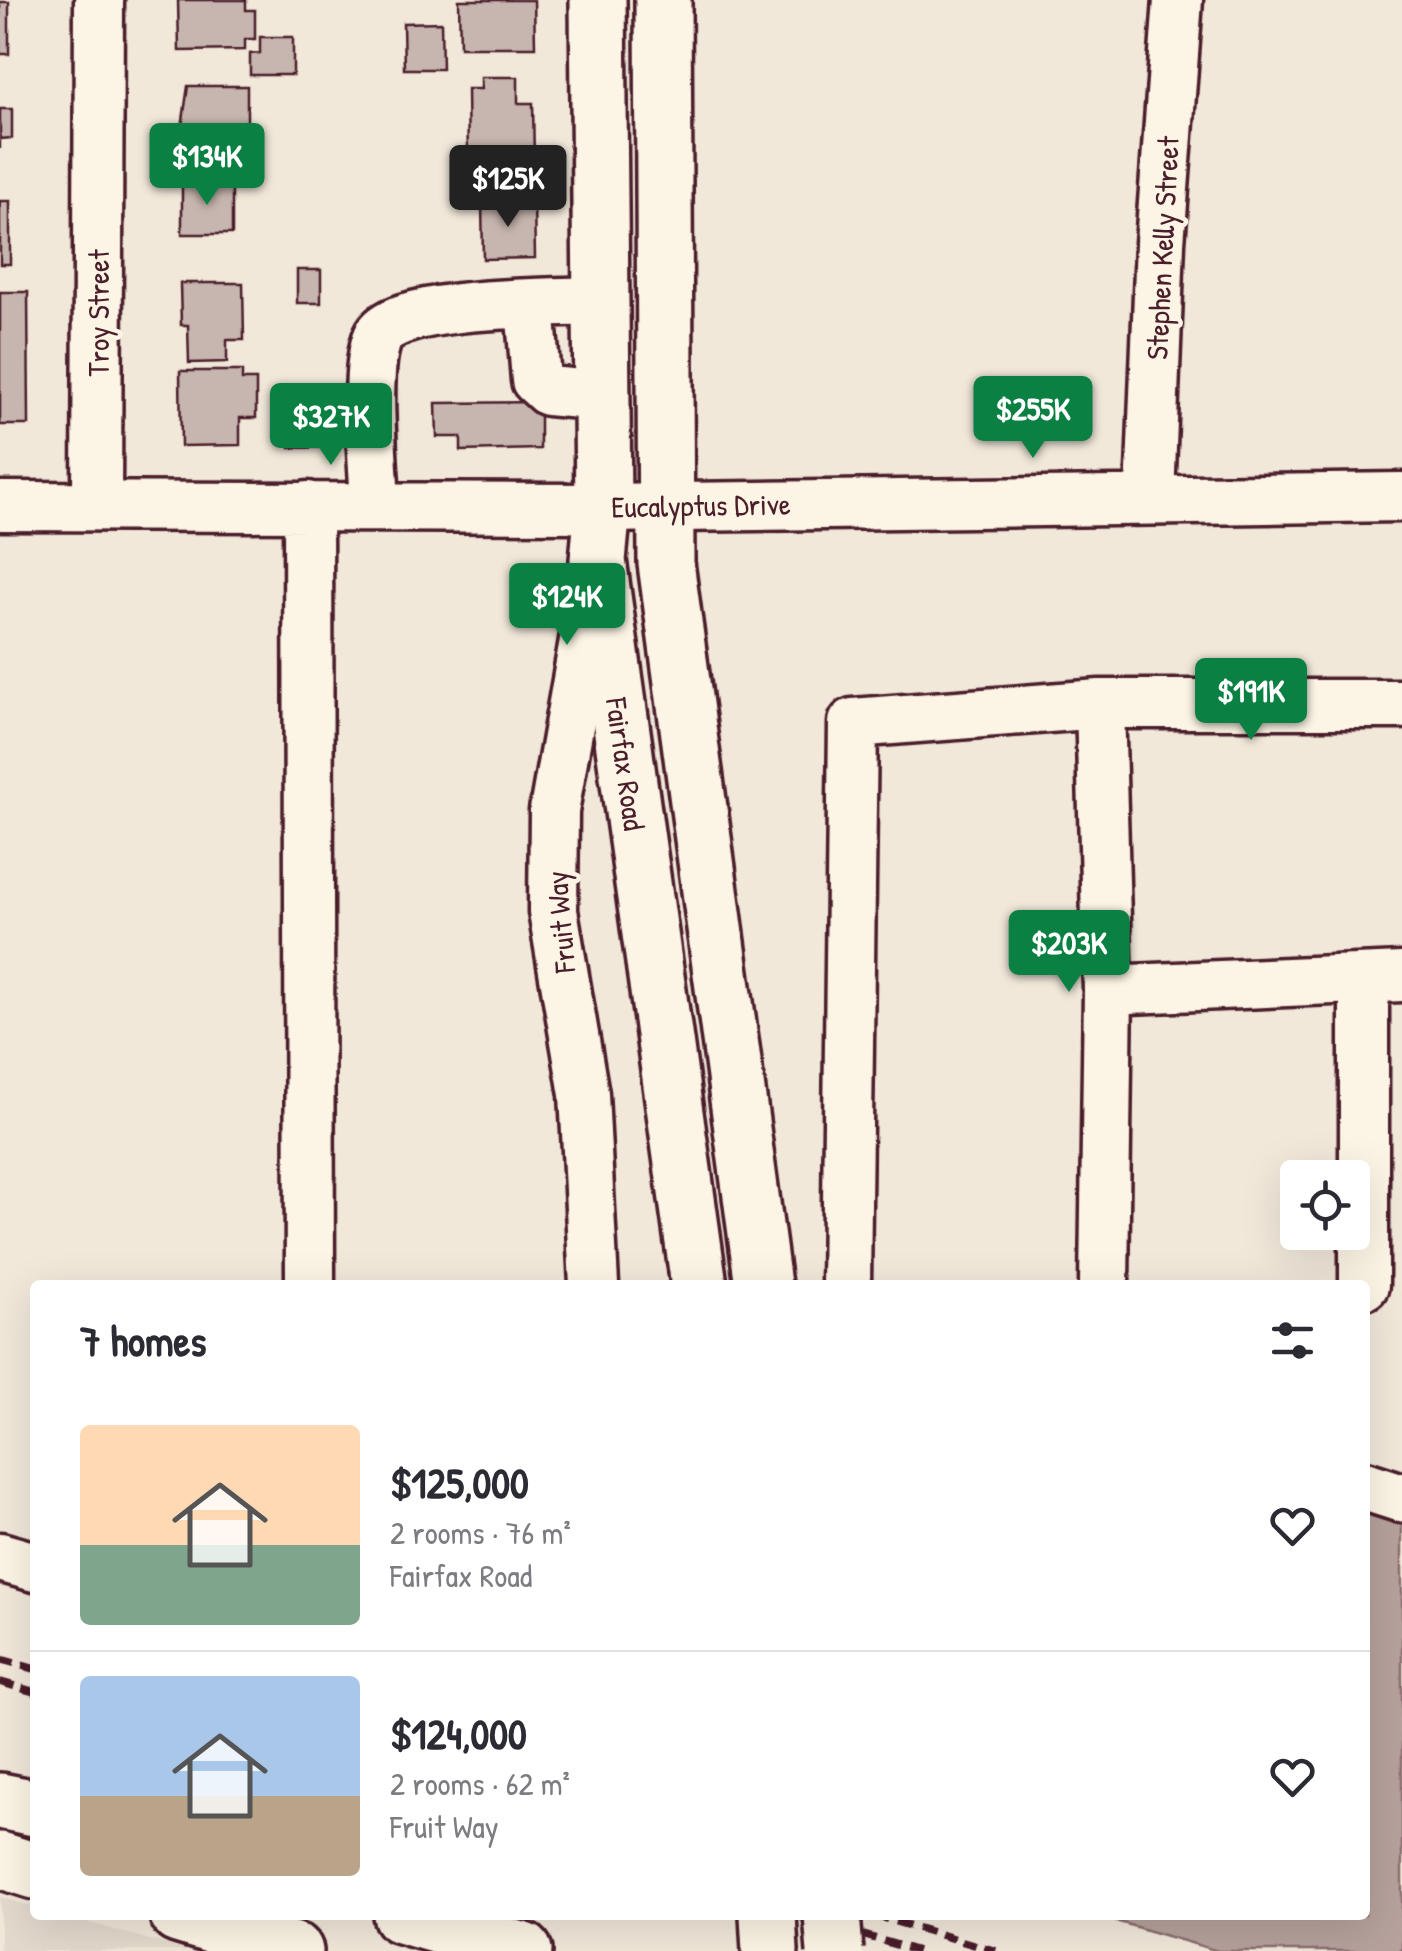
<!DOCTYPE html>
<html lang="en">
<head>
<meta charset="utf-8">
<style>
  :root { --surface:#fff; --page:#f2f2f3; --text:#2b2b33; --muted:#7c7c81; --line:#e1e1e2; --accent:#0b8043 }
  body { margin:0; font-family:"Patrick Hand",sans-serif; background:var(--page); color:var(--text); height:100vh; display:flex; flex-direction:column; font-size:38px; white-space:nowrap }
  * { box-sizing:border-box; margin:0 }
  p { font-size:32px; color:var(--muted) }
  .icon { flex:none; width:55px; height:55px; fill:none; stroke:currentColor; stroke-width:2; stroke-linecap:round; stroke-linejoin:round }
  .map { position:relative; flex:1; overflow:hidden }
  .drawer { position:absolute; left:30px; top:1280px; width:1340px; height:640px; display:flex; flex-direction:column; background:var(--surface); border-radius:10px; box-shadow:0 10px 40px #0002 }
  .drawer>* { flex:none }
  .tools { position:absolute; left:1280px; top:1160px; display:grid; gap:20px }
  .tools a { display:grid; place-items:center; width:90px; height:90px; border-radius:10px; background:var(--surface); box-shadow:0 10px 40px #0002; font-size:50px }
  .price { position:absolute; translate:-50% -85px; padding:0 22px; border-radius:10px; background:var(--accent); color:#fff; font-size:32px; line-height:65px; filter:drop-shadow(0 2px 5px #0008) }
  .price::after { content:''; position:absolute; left:50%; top:60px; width:30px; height:22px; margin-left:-15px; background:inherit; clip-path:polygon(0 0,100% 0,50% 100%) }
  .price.selected { background:#222; color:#fff }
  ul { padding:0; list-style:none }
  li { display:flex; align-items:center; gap:30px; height:250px; padding:0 50px }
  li+li { border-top:2px solid var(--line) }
  li span { display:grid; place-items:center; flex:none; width:280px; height:200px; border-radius:10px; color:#555 }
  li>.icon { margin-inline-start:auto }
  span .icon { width:120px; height:120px; fill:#fffc; stroke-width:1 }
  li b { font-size:42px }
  h2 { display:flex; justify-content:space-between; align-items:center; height:120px; padding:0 50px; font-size:42px }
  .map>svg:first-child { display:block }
  .built { fill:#e4d9cd }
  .water { fill:#b6a19c; stroke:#8b6d6f; stroke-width:2.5 }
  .building { fill:#c7b6af; stroke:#4a1f2b; stroke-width:2.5 }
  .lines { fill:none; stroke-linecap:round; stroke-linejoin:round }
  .minor-casing { stroke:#4a1f2b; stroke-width:55 }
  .major-casing { stroke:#4a1f2b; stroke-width:62 }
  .minor { stroke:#fcf5e5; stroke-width:48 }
  .major { stroke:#fcf5e5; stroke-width:55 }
  .rail { stroke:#4a1f2b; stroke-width:8; stroke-dasharray:15 8; stroke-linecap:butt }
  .major-bridge-casing { stroke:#4a1f2b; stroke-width:62; stroke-linecap:butt }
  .major-bridge { stroke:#fcf5e5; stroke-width:55 }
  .labels { text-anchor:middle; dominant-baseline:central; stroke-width:9; stroke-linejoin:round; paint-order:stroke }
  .street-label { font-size:30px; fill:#4a1f2b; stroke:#fcf5e5 }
</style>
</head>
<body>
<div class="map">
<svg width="1402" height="1951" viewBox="0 0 1402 1951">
  <rect width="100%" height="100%" fill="#f1e8da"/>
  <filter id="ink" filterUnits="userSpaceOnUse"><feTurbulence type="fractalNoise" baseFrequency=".01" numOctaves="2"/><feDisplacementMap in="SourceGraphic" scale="20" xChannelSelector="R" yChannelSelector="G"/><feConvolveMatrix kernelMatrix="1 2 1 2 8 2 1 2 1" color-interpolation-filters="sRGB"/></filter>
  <g filter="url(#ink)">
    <path class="built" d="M0 1897 35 1907V1915H63L188 1951H0Z"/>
    <path class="water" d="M1365 1492 1402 1504V1951H1218L1095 1915H1365Z"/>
    <path class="building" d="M178 0H246V10H255V39H245V50L179 51Z
      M459 0H534L535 47H460Z
      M0 2H9V54H0Z
      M441 22 442 69H404L403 23Z
      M260 37H293V75H250V54L260 53Z
      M481 77H518V103H533L534 161H468L467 89H481Z
      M188 86H247V143H189V127H182Z
      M0 109H12V138L0 139V149Z
      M182 181H232V234H182Z
      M0 201H10V264H0Z
      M534 201 535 258 483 259 482 202Z
      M297 270H321V303H297Z
      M180 283H243L244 340H227V362L189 363 188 325H181Z
      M0 292H28L29 425H0Z
      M180 371H242V380H256V418H240V445L181 446Z
      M540 402V449L461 451V437H437L436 403Z
      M338 411V447L290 448 289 412Z"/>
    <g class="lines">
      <g class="minor-casing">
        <path id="minor" d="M530 305 536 380 548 391 602 396
          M1150 497 1160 243 1178 0
          M97 505 99 0
          M0 506 603 508 1402 497
          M308 506 310 1285
          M375 506C374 467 363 370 378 337 393 300 560 303 601 301
          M1100 704 1108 990 1104 1285
          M1364 979V1285
          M1108 990 1402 977
          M594 1285 584 1094 553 911 554 811 594 584
          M846 1285 853 723 1100 704H1402
          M1365 1486 1402 1498
          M0 1557 35 1567"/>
      </g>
      <g class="major-casing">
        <path id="major" d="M598 0 603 508 598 560 699 1285
          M663 0 666 563 763 1285
          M0 1801 35 1808
          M0 1860 35 1871
          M178 1915 295 1951
          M401 1915 524 1951
          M768 1915 770 1951"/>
      </g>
      <use href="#minor" class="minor"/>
      <use href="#major" class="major"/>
      <path class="rail" d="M0 1659 35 1669
        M0 1682 35 1692
        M795 1915 917 1951
        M873 1915 996 1951"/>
      <g class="major-bridge-casing">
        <path id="major-bridge" d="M832 1915 835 1951"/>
      </g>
      <use href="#major-bridge" class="major-bridge"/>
    </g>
  </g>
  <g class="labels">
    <g class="street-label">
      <text transform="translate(1162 248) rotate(-87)">Stephen Kelly Street</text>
      <text transform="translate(98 313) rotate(-90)">Troy Street</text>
      <text transform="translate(701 505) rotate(-1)">Eucalyptus Drive</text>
      <text transform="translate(626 764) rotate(82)">Fairfax Road</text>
      <text transform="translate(560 922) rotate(-95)">Fruit Way</text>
    </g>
  </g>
</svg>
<div class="tools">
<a><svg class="icon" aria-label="locate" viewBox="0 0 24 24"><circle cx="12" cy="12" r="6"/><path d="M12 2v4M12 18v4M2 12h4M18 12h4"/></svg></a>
</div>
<b class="price" style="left:207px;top:208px">$134K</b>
<b class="price selected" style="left:508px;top:230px">$125K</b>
<b class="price" style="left:1033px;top:461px">$255K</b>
<b class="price" style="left:331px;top:468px">$327K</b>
<b class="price" style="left:567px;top:648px">$124K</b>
<b class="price" style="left:1251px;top:743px">$191K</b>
<b class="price" style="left:1069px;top:995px">$203K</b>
<section class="drawer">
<h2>7 homes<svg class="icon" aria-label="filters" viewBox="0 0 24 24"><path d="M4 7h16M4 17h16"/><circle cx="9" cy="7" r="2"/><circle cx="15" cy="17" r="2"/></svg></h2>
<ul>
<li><span style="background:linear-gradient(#ffd9b3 60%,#7fa58c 0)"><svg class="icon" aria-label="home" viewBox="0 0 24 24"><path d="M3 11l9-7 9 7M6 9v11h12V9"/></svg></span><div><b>$125,000</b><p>2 rooms · 76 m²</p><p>Fairfax Road</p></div><svg class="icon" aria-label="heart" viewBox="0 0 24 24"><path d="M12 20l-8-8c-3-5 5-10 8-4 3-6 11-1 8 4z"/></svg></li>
<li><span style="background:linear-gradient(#a9c7e8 60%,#b9a48a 0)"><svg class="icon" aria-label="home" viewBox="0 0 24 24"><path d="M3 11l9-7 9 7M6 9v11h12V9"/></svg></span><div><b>$124,000</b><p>2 rooms · 62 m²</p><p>Fruit Way</p></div><svg class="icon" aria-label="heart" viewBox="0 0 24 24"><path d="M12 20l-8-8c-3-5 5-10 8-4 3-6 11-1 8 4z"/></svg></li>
</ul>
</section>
</div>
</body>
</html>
